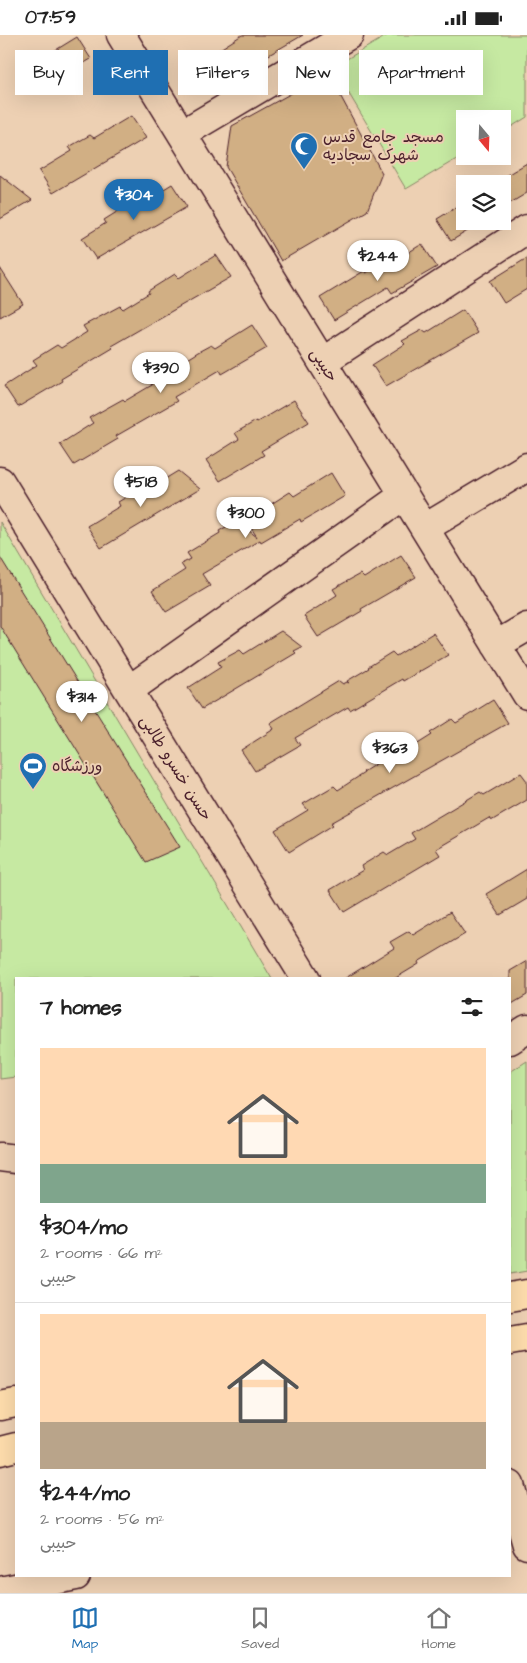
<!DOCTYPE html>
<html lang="en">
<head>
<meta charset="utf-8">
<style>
  :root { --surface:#fff; --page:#f2f2f2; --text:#222; --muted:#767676; --line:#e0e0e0; --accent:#1f6fb2 }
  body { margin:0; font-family:"Architects Daughter","Playpen Sans Arabic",sans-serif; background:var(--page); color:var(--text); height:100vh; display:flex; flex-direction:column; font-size:19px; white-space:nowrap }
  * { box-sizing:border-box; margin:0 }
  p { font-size:16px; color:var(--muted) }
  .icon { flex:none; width:28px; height:28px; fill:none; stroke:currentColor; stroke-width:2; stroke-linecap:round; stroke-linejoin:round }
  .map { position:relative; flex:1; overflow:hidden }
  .details { position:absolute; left:15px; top:942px; width:496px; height:600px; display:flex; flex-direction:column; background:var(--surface); border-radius:0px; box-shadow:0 5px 20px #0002 }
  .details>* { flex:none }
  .guide { position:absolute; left:15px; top:15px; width:498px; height:45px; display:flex; gap:10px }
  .needle { width:32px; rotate:161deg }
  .tools { position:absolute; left:456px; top:75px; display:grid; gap:10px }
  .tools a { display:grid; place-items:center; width:55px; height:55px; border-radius:0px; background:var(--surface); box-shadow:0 5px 20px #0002; font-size:25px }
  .price { position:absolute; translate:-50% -42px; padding:0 11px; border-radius:18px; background:#fff; color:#222; font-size:16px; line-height:32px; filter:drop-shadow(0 1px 2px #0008) }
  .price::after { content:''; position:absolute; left:50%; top:30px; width:15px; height:11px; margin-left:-8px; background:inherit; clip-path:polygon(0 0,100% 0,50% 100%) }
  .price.on { background:var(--accent); color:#fff }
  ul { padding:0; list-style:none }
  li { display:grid; align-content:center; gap:10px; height:265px; padding:0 25px }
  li+li { border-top:1px solid var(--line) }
  li span { display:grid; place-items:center; height:155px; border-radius:0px; color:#555 }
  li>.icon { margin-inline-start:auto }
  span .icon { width:90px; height:90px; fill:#fffc; stroke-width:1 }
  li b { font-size:21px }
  h2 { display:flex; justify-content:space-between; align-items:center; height:60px; padding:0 25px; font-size:21px }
  .tag { padding:0 18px; border-radius:0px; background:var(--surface); box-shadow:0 5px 20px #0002; font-size:18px; line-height:45px }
  .tag.on { background:var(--accent); color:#fff }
  .status { display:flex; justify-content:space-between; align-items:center; height:35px; padding:0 25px; background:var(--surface); direction:ltr }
  .status svg { height:14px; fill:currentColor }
  .tab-bar { display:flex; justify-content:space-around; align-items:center; height:70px; border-top:1px solid var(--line); background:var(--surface); font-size:14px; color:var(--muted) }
  .tab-bar a { display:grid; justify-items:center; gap:2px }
  .tab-bar .on { color:var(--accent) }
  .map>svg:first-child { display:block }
  .green { fill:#c6e9a2; stroke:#888466 }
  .building { fill:#d1af84; stroke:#4a1f2b }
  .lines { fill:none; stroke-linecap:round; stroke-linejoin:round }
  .minor-casing { stroke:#4a1f2b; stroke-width:31 }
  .major-casing { stroke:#4a1f2b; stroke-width:31 }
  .minor { stroke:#edd0b3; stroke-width:28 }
  .major { stroke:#fddcac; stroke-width:28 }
  .labels { text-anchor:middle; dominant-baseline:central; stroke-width:4; stroke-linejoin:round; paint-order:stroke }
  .poi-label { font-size:16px; fill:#4a1f2b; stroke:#edd0b3; text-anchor:start }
  .street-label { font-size:16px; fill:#4a1f2b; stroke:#edd0b3 }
</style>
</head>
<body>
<div class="status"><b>07:59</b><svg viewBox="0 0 49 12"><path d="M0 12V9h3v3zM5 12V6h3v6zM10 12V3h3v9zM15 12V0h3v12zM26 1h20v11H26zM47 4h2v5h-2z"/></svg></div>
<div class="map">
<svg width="527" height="1558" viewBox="0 0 527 1558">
  <rect width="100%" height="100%" fill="#edd0b3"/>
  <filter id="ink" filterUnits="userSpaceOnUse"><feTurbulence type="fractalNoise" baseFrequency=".02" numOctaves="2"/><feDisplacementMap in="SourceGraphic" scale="10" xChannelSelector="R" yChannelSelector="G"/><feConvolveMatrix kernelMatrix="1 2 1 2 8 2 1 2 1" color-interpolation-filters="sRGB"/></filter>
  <g filter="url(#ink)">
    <path class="green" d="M388 0H527V82L503 97 502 84H465V119L406 154 333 32Z
      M0 487 272 944H16V1042L0 1044Z
      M527 1026V1236L510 1239V1037Z"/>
    <path class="building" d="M242 0H303L255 28 253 26 201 57 187 35Z
      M77 2 91 24 47 50 33 29Z
      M328 38 382 138 367 176 281 226 226 132 232 91Z
      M131 81 146 103 53 158 39 136 72 116 69 112 90 100 94 103Z
      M527 128V158L502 173V143Z
      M0 140 32 165 0 184Z
      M172 149 187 172 96 224 82 203 106 188 104 185 131 168 135 172Z
      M465 167V186H484L451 206 437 184Z
      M422 209 437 232 392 258 388 252 334 285 320 263 364 236 366 238 381 229 385 232Z
      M216 220 231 242 111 311 113 313 61 344 62 346 18 372 4 351 37 330 33 325 57 310 61 313 87 297 83 291 120 271 123 274 149 258 148 256 175 239 179 243Z
      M527 223V254L504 268 490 246Z
      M0 233 23 269 0 282Z
      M463 275 478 298 386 351 372 330 405 309 402 306 422 295 426 298Z
      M252 290 267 313 222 339 220 335 174 362 177 366 116 401 118 404 74 430 60 409 93 388 89 383 123 364 125 366 152 350 150 347 198 317 211 310 215 313Z
      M294 365 309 387 261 416 264 420 220 446 206 425 239 404 235 398 256 386 257 387Z
      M178 436 200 454 101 513 87 491 120 471 118 467 138 455 142 458Z
      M331 438 345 461 301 487 300 484 261 507 260 505 202 539 210 551 166 577 152 556 185 535 181 529 191 524 187 518 220 498 219 496 236 486 257 502 246 485 290 457 294 461Z
      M401 520 416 542 361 574 362 576 318 602 304 581 337 560 333 554 360 539 364 543Z
      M0 522 180 812 146 827 0 591Z
      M281 596 302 612 294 616 296 618 202 674 188 653 221 632 218 627 240 615 244 619Z
      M433 598 448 620 403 646 402 644 350 675 348 672 295 703 300 710 255 736 241 715 274 694 270 688 339 646 343 649 347 647 349 648 347 646 369 633 368 632 392 617 396 621Z
      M493 665 508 688 331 788 333 790 289 817 275 795 308 775 303 769 334 751 338 755 364 738 363 737 401 713 405 717 432 700 430 698 452 684 456 688Z
      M521 738 527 746V765L491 786 489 783 436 814 440 820 344 877 330 855 363 835 361 831 384 817 388 820 415 804 411 798 480 757 484 760Z
      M527 834V864L500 880 486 859Z
      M450 877 465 899 418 927 419 929 394 944H344L394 913 390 907 409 896 413 900Z
      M527 926V960L510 970V936Z"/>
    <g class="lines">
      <g class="minor-casing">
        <path id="minor" d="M121 0 527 660
          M182 99 349 0
          M322 327 527 194
          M0 446 306 944
          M425 493 527 432
          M496 610 527 592
          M129 655 404 460
          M510 1005 527 994
          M0 1122 16 1124
          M510 1450 527 1510
          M0 1556 76 1541"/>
      </g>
      <g class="major-casing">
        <path id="major" d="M510 1262 527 1259
          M510 1306 527 1303
          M0 1371 16 1368
          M0 1416 16 1412"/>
      </g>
      <use href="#minor" class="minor"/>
      <use href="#major" class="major"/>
    </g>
  </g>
  <defs>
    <g id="mosque-pin" transform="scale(1.4375)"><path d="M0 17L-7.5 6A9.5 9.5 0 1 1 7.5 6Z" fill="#1f6fb2" stroke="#edd0b3"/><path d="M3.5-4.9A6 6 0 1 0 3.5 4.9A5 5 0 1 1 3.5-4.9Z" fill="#fff"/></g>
    <g id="stadium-pin" transform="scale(1.4375)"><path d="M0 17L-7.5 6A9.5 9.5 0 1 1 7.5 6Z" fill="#1f6fb2" stroke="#edd0b3"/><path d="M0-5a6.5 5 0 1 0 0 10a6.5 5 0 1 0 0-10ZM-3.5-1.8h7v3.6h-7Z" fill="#fff"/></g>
  </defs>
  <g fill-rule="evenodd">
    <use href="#mosque-pin" x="304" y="111"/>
    <use href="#stadium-pin" x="33" y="731"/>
  </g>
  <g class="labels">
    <g class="poi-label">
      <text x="323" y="102">مسجد جامع قدس<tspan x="323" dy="18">شهرک سجادیه</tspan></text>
      <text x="52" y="731">ورزشگاه</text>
    </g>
    <g class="street-label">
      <text transform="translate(324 330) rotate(58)">حبیبی</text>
      <text transform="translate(176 733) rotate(58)">حسن خسرو طالبی</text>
    </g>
  </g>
</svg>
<div class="tools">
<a><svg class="needle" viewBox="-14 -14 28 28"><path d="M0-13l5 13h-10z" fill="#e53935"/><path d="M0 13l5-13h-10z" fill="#767676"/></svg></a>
<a><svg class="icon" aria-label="layers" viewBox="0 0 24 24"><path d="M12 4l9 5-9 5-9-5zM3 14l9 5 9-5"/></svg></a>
</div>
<b class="price on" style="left:134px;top:186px">$304</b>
<b class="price" style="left:378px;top:247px">$244</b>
<b class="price" style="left:161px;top:359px">$390</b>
<b class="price" style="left:141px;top:473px">$518</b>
<b class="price" style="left:246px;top:504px">$300</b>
<b class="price" style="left:82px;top:688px">$314</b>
<b class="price" style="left:390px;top:739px">$363</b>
<div class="guide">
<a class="tag">Buy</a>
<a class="tag on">Rent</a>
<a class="tag">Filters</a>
<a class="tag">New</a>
<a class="tag">Apartment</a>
</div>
<section class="details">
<h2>7 homes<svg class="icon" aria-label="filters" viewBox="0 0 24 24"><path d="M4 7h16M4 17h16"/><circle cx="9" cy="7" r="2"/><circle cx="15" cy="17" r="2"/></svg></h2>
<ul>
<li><span style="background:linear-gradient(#ffd9b3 75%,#7fa58c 0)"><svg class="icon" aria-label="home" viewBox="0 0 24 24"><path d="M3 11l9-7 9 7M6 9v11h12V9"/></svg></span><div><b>$304/mo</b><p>2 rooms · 66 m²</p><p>حبیبی</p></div></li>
<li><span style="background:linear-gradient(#ffd9b3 70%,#b9a48a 0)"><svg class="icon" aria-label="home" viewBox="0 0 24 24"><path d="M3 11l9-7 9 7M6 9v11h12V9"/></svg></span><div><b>$244/mo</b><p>2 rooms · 56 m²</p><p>حبیبی</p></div></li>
</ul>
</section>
</div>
<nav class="tab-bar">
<a class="on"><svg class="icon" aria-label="map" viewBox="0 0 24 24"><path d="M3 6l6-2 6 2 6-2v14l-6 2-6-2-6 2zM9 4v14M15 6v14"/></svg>Map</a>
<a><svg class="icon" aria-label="saved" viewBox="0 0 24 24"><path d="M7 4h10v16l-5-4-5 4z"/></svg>Saved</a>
<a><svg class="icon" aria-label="home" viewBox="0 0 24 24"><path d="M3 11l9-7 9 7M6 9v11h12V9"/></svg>Home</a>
</nav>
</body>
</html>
